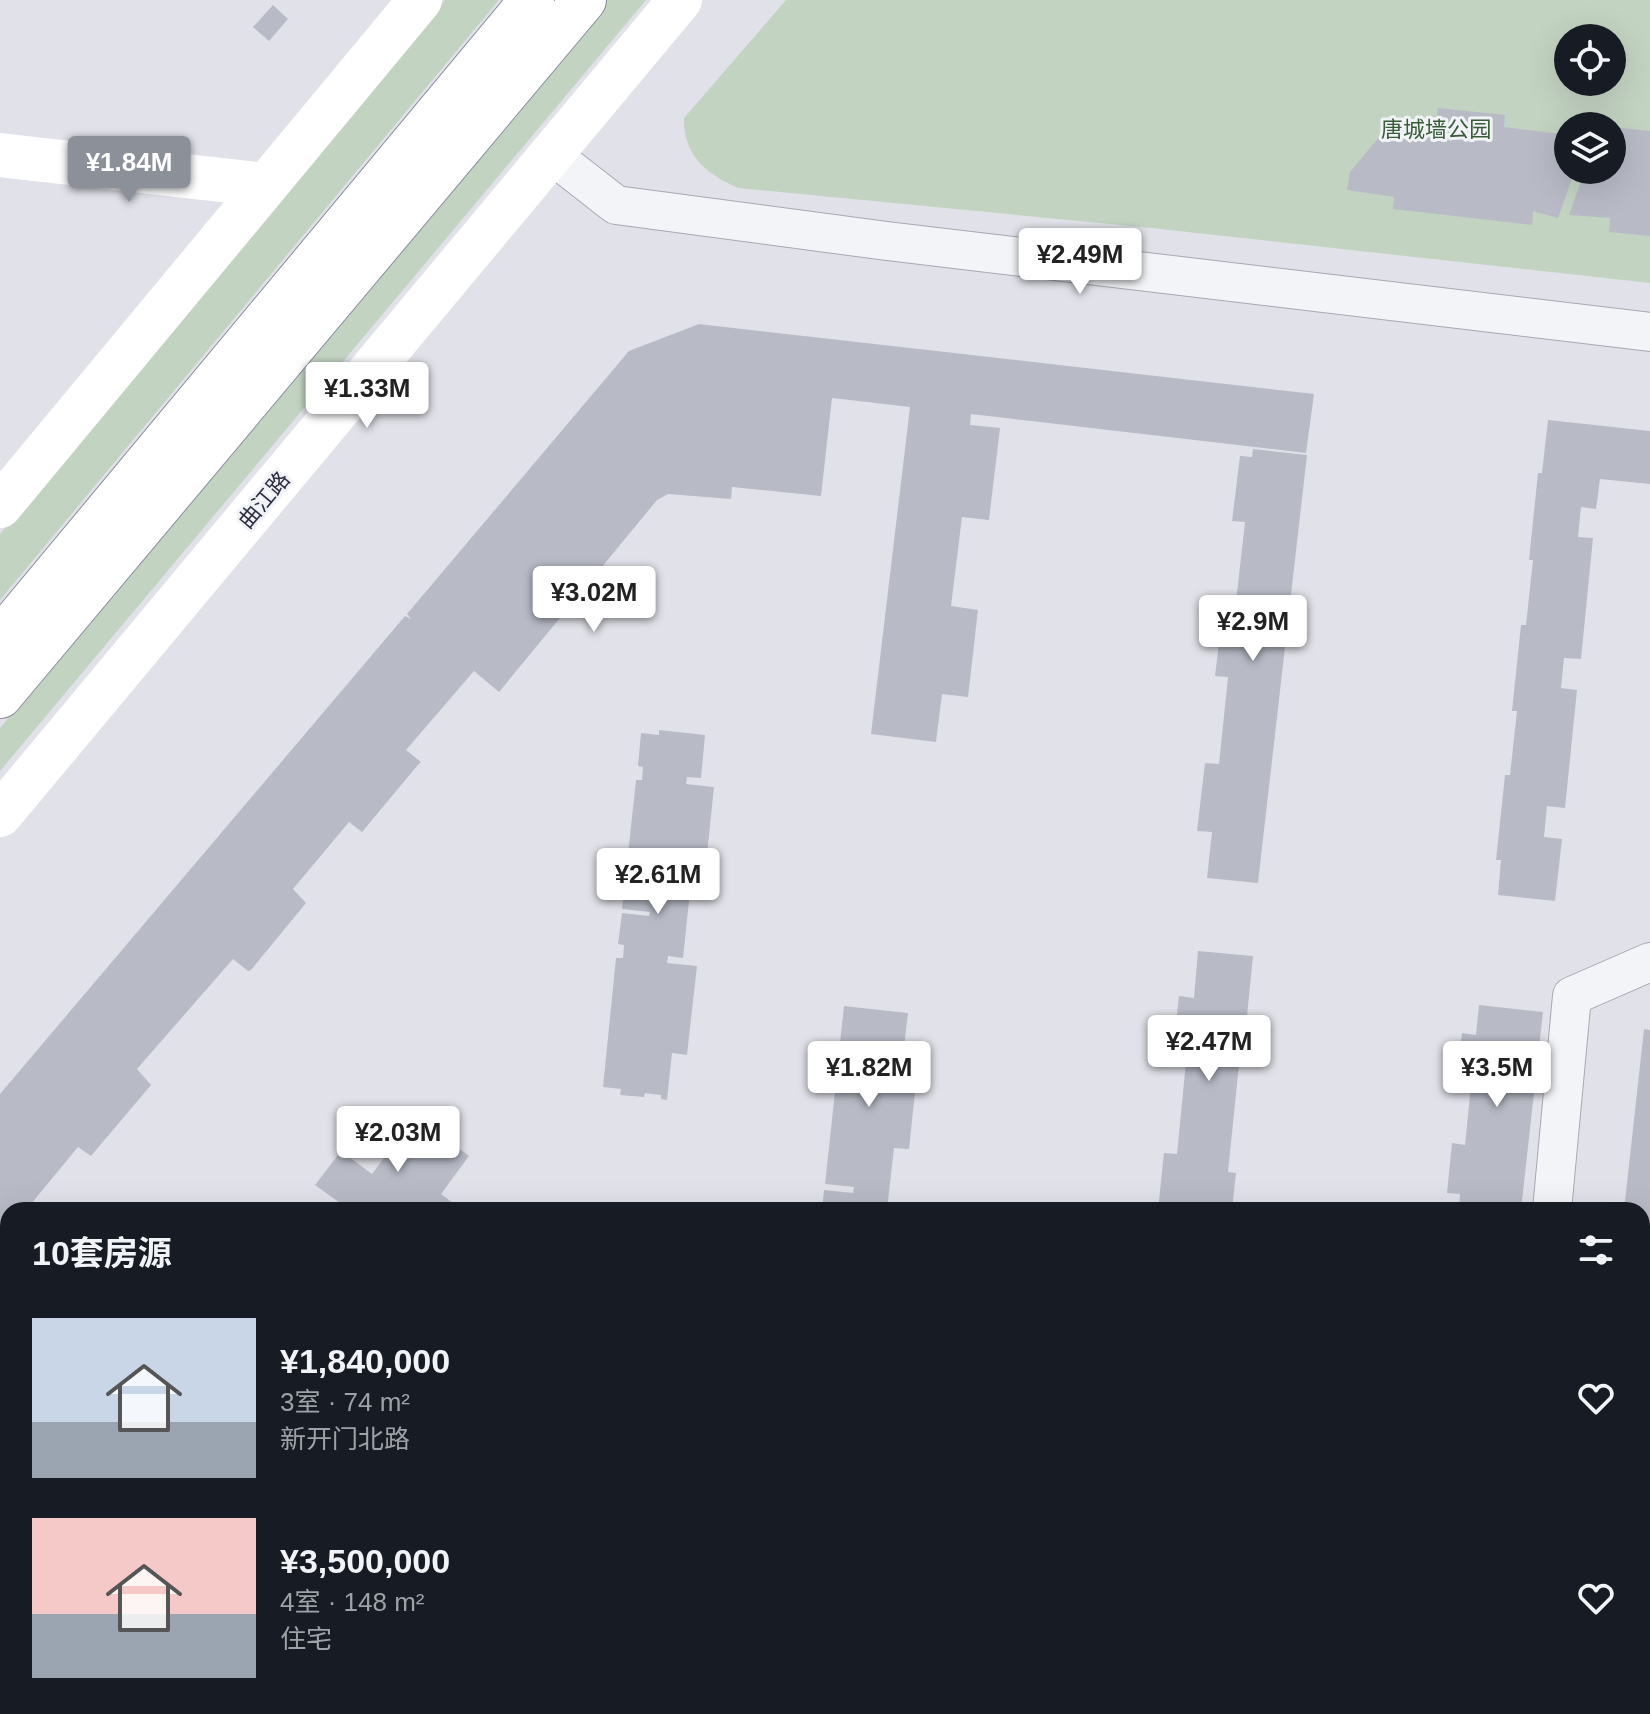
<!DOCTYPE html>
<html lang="zh">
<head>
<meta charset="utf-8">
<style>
  :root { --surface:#171b24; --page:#20242c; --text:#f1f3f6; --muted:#9ea1a6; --accent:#8c9099 }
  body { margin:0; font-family:Helvetica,"Noto Sans SC",sans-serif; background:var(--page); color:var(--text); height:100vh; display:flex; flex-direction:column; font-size:30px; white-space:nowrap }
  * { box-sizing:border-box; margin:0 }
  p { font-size:26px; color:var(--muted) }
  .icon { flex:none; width:44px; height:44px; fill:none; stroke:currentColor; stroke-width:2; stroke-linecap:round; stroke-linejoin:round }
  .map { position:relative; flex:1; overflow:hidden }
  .sheet { position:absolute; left:0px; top:1202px; width:1650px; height:512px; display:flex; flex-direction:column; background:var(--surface); border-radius:24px 24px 0 0; box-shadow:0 8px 32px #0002 }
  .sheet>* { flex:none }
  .tools { position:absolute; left:1554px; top:24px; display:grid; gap:16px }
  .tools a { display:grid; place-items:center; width:72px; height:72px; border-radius:50%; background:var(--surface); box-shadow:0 8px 32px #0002; font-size:40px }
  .price { position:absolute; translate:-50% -68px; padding:0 18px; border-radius:8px; background:#fff; color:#222; font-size:26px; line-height:52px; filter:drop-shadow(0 2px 4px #0008) }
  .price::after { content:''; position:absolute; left:50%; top:48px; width:24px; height:18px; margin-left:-12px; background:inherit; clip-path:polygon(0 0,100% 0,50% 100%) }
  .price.selected { background:var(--accent); color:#fff }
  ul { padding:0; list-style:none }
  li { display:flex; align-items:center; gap:24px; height:200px; padding:0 32px }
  li span { display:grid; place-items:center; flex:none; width:224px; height:160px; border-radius:0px; color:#555 }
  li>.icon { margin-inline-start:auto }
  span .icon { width:96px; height:96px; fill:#fffc; stroke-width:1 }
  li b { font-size:34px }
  h2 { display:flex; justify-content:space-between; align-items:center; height:96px; padding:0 32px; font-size:34px }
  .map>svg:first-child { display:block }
  .green { fill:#c3d3c2; fill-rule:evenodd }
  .building { fill:#b8bbc6 }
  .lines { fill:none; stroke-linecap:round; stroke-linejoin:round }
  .street-casing { stroke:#a6a8b3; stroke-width:40 }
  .highway-casing { stroke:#898d9f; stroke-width:46 }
  .street { stroke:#f3f4f7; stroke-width:38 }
  .secondary { stroke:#fff; stroke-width:44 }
  .highway { stroke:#fff; stroke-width:44 }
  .labels { text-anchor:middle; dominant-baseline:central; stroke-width:6; stroke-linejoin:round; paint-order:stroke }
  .park-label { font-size:22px; fill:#385b38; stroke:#f0f2f6 }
  .street-label { font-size:22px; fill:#2a2e40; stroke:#f0f2f6 }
</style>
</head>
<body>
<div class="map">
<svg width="1650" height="1714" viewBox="0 0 1650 1714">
  <rect width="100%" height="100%" fill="#e1e2e9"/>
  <path class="green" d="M445 0H499L0 600V534Z
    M605 0H646L0 771V728Z
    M786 0H1650V283L1151 228 738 188C706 174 683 155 684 118ZM1568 38H1612V82H1568ZM1568 126H1612V170H1568Z"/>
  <path class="building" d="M273 5 288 19 269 41 253 27Z
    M1438 108 1505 115 1504 127 1568 135V170H1575L1558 218 1533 211 1532 225 1393 209 1394 197 1347 190 1350 172 1394 119 1436 121Z
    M1612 127 1650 131V236L1609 232 1610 218 1569 215 1585 170H1612Z
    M699 324 1314 394 1306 453 971 414 970 425 1000 428 989 520 962 517 951 606 978 610 968 697 942 694 936 742 871 734 910 407 832 398 821 496 732 487 731 499 668 494 657 500 499 692 474 671 406 750 421 762 417 766 362 832 349 822 293 889 306 903 251 970 248 971 233 959 137 1069 151 1085 91 1156 78 1147 26 1210H8V1255L0 1265V1094L405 616 411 619 407 614 629 351Z
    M1548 420 1650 431V484L1600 479 1596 509 1581 507 1578 537 1593 538 1581 659 1564 658 1561 688 1577 690 1565 808 1547 806 1544 837 1562 839 1555 901 1498 895 1501 860H1496L1505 775H1510L1517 711H1512L1521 625H1526L1533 560H1529L1538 473H1542Z
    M1253 449 1307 455 1258 883 1207 878 1212 832 1197 831 1205 763 1219 764 1228 677 1215 676 1223 609 1235 611 1245 522 1232 521 1240 456 1252 457Z
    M659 730 705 735 701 778 687 777 686 784 714 787 705 874 692 873 683 958 668 956 667 963 697 966 687 1055 672 1053 667 1100 661 1099V1095L645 1093 644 1097 620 1095 621 1089 603 1087 616 958H623L624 945 618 944 622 913 649 916 650 912 622 909 636 780H642L643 767 638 766 641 733 659 735Z
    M1198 951 1253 956 1247 1016 1253 1017 1249 1056 1240 1055 1228 1172 1236 1173 1232 1210H1158L1164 1153 1177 1154 1186 1062 1172 1061 1179 996 1194 998Z
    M1479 1005 1543 1012 1521 1210H1459L1460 1194 1447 1193 1452 1143 1465 1145 1471 1085 1457 1083 1462 1033 1476 1035Z
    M844 1006 908 1013 903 1056 889 1054V1061L918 1064 909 1149 894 1148 887 1210H822L824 1190 853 1193 854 1187 825 1184 839 1055 846 1056 848 1043 840 1042Z
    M1644 1029 1650 1030V1278L1644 1331H1642V1210H1624Z
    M415 1116 469 1156 441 1194 453 1203 448 1210H346L347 1208 315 1185 341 1151 372 1174Z
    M1642 1565 1650 1566V1714H1598L1599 1706H1642Z
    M41 1706H121L119 1714H39Z
    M518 1706H579L578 1714H517Z
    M927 1706H981V1714H927Z
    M1417 1706H1494L1493 1714H1416Z"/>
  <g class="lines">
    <g class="street-casing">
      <path id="street" d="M552 155 616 205 887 241 1650 332
        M1552 1210 1572 996 1650 962
        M412 1714 413 1706
        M454 1714 455 1706
        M853 1714 854 1706"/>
    </g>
    <g class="highway-casing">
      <path id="highway" d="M0 640 532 0
        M0 696 584 0"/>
    </g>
    <use href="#street" class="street"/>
    <path class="secondary" d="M0 155 265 185
      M0 506 420 0
      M0 815 680 0"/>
    <use href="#highway" class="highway"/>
  </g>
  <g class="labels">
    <g class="park-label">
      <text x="1436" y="129">唐城墙公园</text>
    </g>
    <g class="street-label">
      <text transform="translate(264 500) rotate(-50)">曲江路</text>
    </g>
  </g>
</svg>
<div class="tools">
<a><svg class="icon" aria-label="locate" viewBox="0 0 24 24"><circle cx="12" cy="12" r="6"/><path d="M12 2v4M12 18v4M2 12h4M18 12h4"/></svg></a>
<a><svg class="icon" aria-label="layers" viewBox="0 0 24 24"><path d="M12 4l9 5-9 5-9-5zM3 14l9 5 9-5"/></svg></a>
</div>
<b class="price selected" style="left:129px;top:204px">¥1.84M</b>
<b class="price" style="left:1080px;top:296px">¥2.49M</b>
<b class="price" style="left:367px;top:430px">¥1.33M</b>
<b class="price" style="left:594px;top:634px">¥3.02M</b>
<b class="price" style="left:1253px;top:663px">¥2.9M</b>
<b class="price" style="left:658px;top:916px">¥2.61M</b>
<b class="price" style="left:1209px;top:1083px">¥2.47M</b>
<b class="price" style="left:869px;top:1109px">¥1.82M</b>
<b class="price" style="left:1497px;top:1109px">¥3.5M</b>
<b class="price" style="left:398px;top:1174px">¥2.03M</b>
<section class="sheet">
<h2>10套房源<svg class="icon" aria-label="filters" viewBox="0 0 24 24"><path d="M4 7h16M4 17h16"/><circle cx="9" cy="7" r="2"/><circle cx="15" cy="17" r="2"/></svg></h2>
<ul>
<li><span style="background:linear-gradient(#c9d6e8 65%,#9aa5b1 0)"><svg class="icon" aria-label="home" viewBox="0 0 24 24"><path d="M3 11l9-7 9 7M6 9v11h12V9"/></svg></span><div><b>¥1,840,000</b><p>3室 · 74 m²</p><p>新开门北路</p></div><svg class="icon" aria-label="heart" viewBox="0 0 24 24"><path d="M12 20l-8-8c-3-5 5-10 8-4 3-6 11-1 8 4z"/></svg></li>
<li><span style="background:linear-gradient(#f6c9c9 60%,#9aa5b1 0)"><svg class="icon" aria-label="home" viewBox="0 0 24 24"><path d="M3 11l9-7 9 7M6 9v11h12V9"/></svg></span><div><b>¥3,500,000</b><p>4室 · 148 m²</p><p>住宅</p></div><svg class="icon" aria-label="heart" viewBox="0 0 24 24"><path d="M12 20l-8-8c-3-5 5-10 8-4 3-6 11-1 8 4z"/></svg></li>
</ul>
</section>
</div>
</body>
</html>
